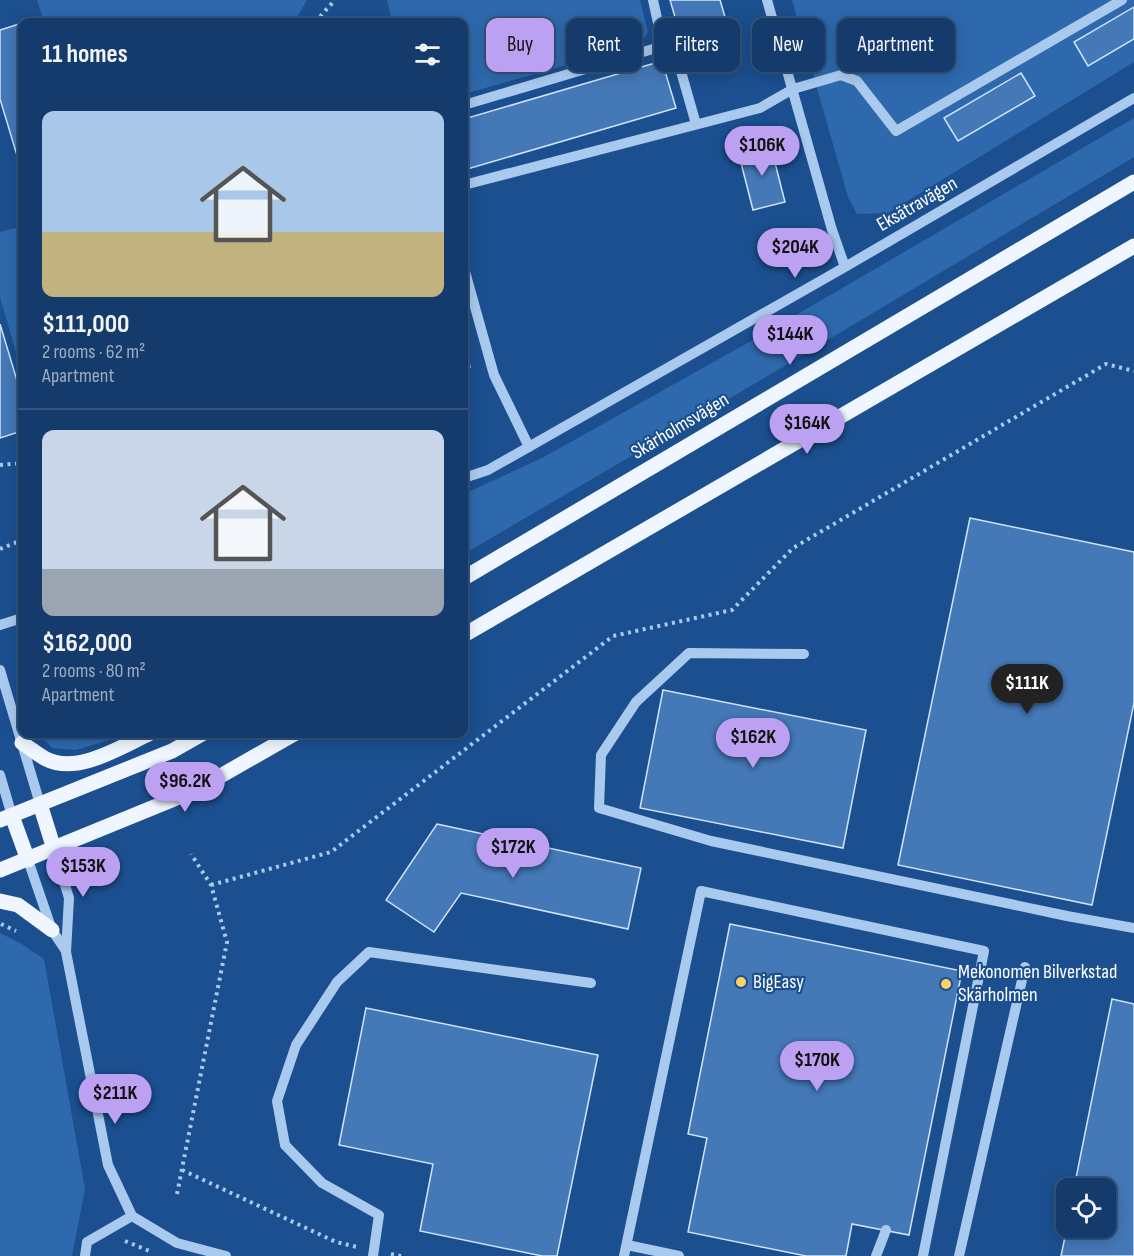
<!DOCTYPE html>
<html lang="en">
<head>
<meta charset="utf-8">
<style>
  :root { --surface:#143b6b; --page:#214673; --text:#f1f3f6; --muted:#9dadc1; --line:#33557e; --accent:#bca0f2 }
  body { margin:0; font-family:"Sofia Sans Condensed",sans-serif; background:var(--page); color:var(--text); height:100vh; display:flex; flex-direction:column; font-size:22px; white-space:nowrap }
  * { box-sizing:border-box; margin:0 }
  p { font-size:20px; color:var(--muted) }
  .icon { flex:none; width:33px; height:33px; fill:none; stroke:currentColor; stroke-width:2; stroke-linecap:round; stroke-linejoin:round }
  .map { position:relative; flex:1; overflow:hidden }
  .panel { position:absolute; left:18px; top:18px; width:450px; height:720px; display:flex; flex-direction:column; background:var(--surface); border-radius:12px; box-shadow:0 3px 15px #0003,0 0 0 2px var(--line) }
  .panel>* { flex:none }
  .guide { position:absolute; left:486px; top:18px; width:558px; height:54px; display:flex; gap:12px }
  .buttons { position:absolute; left:1056px; top:1178px; display:grid; gap:12px }
  .buttons a { display:grid; place-items:center; width:60px; height:60px; border-radius:12px; background:var(--surface); box-shadow:0 3px 15px #0003,0 0 0 2px var(--line); font-size:30px }
  .price { position:absolute; translate:-50% -51px; padding:0 14px; border-radius:21px; background:var(--accent); color:#111; font-size:20px; line-height:39px; filter:drop-shadow(0 2px 3px #0008) }
  .price::after { content:''; position:absolute; left:50%; top:36px; width:18px; height:14px; margin-left:-9px; background:inherit; clip-path:polygon(0 0,100% 0,50% 100%) }
  .price.on { background:#222; color:#fff }
  ul { padding:0; list-style:none }
  li { display:grid; align-content:center; gap:12px; height:318px; padding:0 24px }
  li+li { border-top:2px solid var(--line) }
  li span { display:grid; place-items:center; height:186px; border-radius:12px; color:#555 }
  li>.icon { margin-inline-start:auto }
  span .icon { width:108px; height:108px; fill:#fffc; stroke-width:1 }
  li b { font-size:26px }
  h2 { display:flex; justify-content:space-between; align-items:center; height:72px; padding:0 24px; font-size:26px }
  .chip { padding:0 21px; border-radius:12px; background:var(--surface); box-shadow:0 3px 15px #0003,0 0 0 2px var(--line); font-size:21px; line-height:54px }
  .chip.on { background:var(--accent); color:#111 }
  .map>svg:first-child { display:block }
  .green { fill:#2e69ad }
  .building { fill:#4478b7; stroke:#cfe3fa; stroke-width:1.5 }
  .lines { fill:none; stroke-linecap:round; stroke-linejoin:round }
  .path { stroke:#a9c9ee; stroke-width:4; stroke-dasharray:3 4.5; stroke-linecap:butt }
  .minor { stroke:#a9c9ee; stroke-width:10 }
  .major { stroke:#f0f6ff; stroke-width:15 }
  .poi-dot { fill:#ffd166; stroke:#1b4f8f; stroke-width:2 }
  .labels { text-anchor:middle; dominant-baseline:central; stroke-width:4.5; stroke-linejoin:round; paint-order:stroke }
  .street-label { font-size:20px; fill:#fff; stroke:#1b4f8f }
  .poi-label { font-size:20px; fill:#fff; stroke:#1b4f8f; text-anchor:start }
</style>
</head>
<body>
<div class="map">
<svg width="1134" height="1256" viewBox="0 0 1134 1256">
  <rect width="100%" height="100%" fill="#1b4f8f"/>
  <path class="green" d="M37 0H307L294 22H44Z
    M387 0H640L648 32 640 44 464 94V22H392Z
    M792 0H1134V62L888 213 857 214 848 197Z
    M1134 118V157L766 377 464 554V494L542 458 760 336Z
    M22 226V373L0 297V232Z
    M39 734H129L76 750 52 748Z
    M0 933 20 943 44 959 85 1189 72 1256H0Z"/>
  <path class="building" d="M670 0H720L733 44 687 58Z
    M1134 7V39L1088 66 1074 42Z
    M22 23V172L0 99V30Z
    M662 61 676 108 464 170V119Z
    M1021 73 1035 96 958 141 944 118Z
    M770 143 785 202 753 210 738 151Z
    M0 324 22 397V431L0 438Z
    M464 344 470 367 464 369Z
    M970 518 1134 552V703L1092 905 898 865Z
    M663 690 866 730 843 848 640 808Z
    M437 824 641 868 628 929 461 893 434 932 386 900Z
    M730 924 962 971 909 1235 852 1224 846 1256H806L688 1232 707 1138 688 1134Z
    M1112 999 1134 1004V1256H1061L1067 1227H1106V1188H1074Z
    M366 1008 598 1055 557 1256H542L420 1231 433 1164 339 1145Z"/>
  <g class="lines">
    <path class="path" d="M315 22 335 0
      M0 465 22 463
      M0 549 22 540
      M211 885 331 852 613 636 732 610 793 548 1106 364 1134 371
      M1 924 16 931
      M182 1170 336 1242 357 1247
      M177 1194 227 942 211 885 191 854
      M125 1241 152 1252
      M391 1254 401 1256"/>
    <path class="minor" d="M767 0 832 230 845 267
      M663 46 678 61 696 124
      M464 105 663 46 653 0
      M464 185 760 108 793 89 841 75 857 81 896 131 1122 0
      M464 268 494 375 529 447
      M464 478 488 470 845 267 1134 98
      M0 625 22 618
      M804 654 689 653 636 702 601 755 599 808 711 841 1067 916 1134 928
      M0 670 40 804
      M0 775 12 816
      M54 849 69 898 66 952 108 1165 132 1216 177 1243 226 1256
      M28 860 52 930 66 951
      M627 1245 679 1256
      M85 1256 87 1242 132 1216
      M373 1256 379 1215 322 1183 285 1145 277 1101 296 1045 337 982 369 952 591 983
      M624 1256 701 891 984 951 923 1256
      M876 1256 886 1230
      M959 1256 1025 967"/>
    <path class="major" d="M464 578 1134 182
      M464 635 1134 246
      M22 743C30 748 37 754 46 759 78 775 120 747 149 734
      M40 804 54 849
      M12 816 28 860
      M0 820 172 751 202 734
      M0 870 196 790 294 734
      M0 901 18 905 52 930"/>
  </g>
  <g class="poi-dot">
    <circle cx="741" cy="982" r="6"/>
    <circle cx="946" cy="984" r="6"/>
  </g>
  <g class="labels">
    <g class="street-label">
      <text transform="translate(917 204) rotate(-30)">Eksätravägen</text>
      <text transform="translate(680 426) rotate(-31)">Skärholmsvägen</text>
    </g>
    <g class="poi-label">
      <text x="958" y="972">Mekonomen Bilverkstad<tspan x="958" dy="23">Skärholmen</tspan></text>
      <text x="753" y="982">BigEasy</text>
    </g>
  </g>
</svg>
<div class="buttons">
<a><svg class="icon" aria-label="locate" viewBox="0 0 24 24"><circle cx="12" cy="12" r="6"/><path d="M12 2v4M12 18v4M2 12h4M18 12h4"/></svg></a>
</div>
<b class="price" style="left:762px;top:177px">$106K</b>
<b class="price" style="left:795px;top:279px">$204K</b>
<b class="price" style="left:790px;top:366px">$144K</b>
<b class="price" style="left:807px;top:455px">$164K</b>
<b class="price on" style="left:1027px;top:715px">$111K</b>
<b class="price" style="left:753px;top:769px">$162K</b>
<b class="price" style="left:185px;top:813px">$96.2K</b>
<b class="price" style="left:513px;top:879px">$172K</b>
<b class="price" style="left:83px;top:898px">$153K</b>
<b class="price" style="left:817px;top:1092px">$170K</b>
<b class="price" style="left:115px;top:1125px">$211K</b>
<div class="guide">
<a class="chip on">Buy</a>
<a class="chip">Rent</a>
<a class="chip">Filters</a>
<a class="chip">New</a>
<a class="chip">Apartment</a>
</div>
<section class="panel">
<h2>11 homes<svg class="icon" aria-label="filters" viewBox="0 0 24 24"><path d="M4 7h16M4 17h16"/><circle cx="9" cy="7" r="2"/><circle cx="15" cy="17" r="2"/></svg></h2>
<ul>
<li><span style="background:linear-gradient(#a9c7e8 65%,#c2b280 0)"><svg class="icon" aria-label="home" viewBox="0 0 24 24"><path d="M3 11l9-7 9 7M6 9v11h12V9"/></svg></span><div><b>$111,000</b><p>2 rooms · 62 m²</p><p>Apartment</p></div></li>
<li><span style="background:linear-gradient(#c9d6e8 75%,#9aa5b1 0)"><svg class="icon" aria-label="home" viewBox="0 0 24 24"><path d="M3 11l9-7 9 7M6 9v11h12V9"/></svg></span><div><b>$162,000</b><p>2 rooms · 80 m²</p><p>Apartment</p></div></li>
</ul>
</section>
</div>
</body>
</html>
